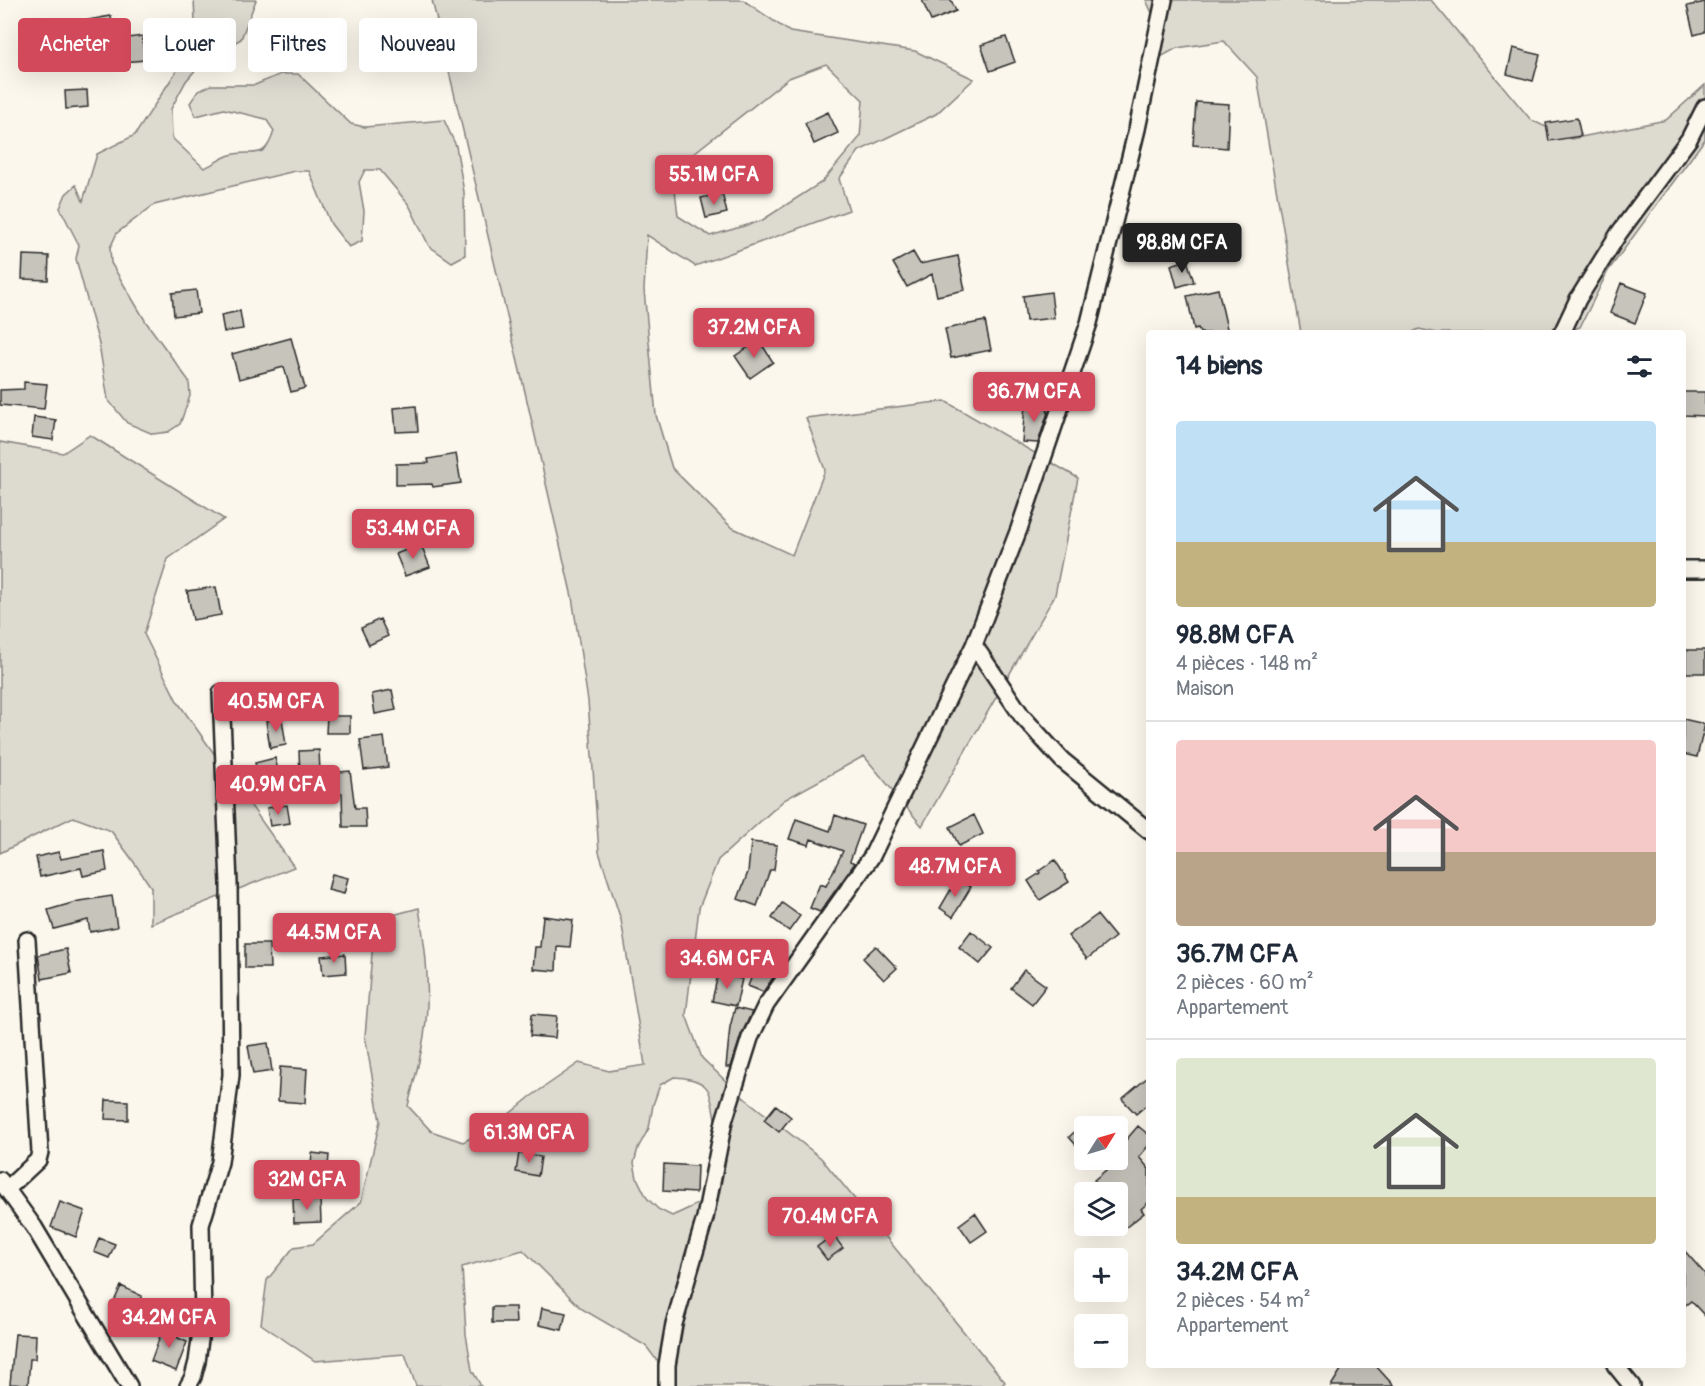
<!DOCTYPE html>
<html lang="fr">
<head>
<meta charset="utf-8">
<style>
  :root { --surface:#fff; --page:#f2f2f3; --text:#1f2937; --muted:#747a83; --line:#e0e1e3; --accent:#d1495b }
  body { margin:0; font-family:Pangolin,sans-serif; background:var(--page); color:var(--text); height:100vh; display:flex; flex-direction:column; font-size:22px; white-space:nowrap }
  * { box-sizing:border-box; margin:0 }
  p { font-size:20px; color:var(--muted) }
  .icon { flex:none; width:33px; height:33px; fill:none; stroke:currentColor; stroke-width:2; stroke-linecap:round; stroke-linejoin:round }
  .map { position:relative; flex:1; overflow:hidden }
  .panel { position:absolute; left:1146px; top:330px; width:540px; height:1038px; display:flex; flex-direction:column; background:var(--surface); border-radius:6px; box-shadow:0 6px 24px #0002 }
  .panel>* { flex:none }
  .top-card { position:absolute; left:18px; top:18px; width:570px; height:54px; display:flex; gap:12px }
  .needle { width:39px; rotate:53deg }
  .fabs { position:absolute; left:1074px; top:1116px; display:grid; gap:12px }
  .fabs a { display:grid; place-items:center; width:54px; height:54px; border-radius:6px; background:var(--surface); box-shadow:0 6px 24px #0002; font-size:30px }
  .price { position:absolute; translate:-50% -51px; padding:0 14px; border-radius:6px; background:var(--accent); color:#fff; font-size:20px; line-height:39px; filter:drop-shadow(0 2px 3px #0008) }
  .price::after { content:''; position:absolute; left:50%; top:36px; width:18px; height:14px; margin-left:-9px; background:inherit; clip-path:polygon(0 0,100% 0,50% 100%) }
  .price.current { background:#222; color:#fff }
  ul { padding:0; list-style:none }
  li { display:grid; align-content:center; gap:12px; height:318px; padding:0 30px }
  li+li { border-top:2px solid var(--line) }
  li span { display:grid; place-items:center; height:186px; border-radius:6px; color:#555 }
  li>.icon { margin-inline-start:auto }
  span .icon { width:108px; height:108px; fill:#fffc; stroke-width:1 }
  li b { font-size:26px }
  h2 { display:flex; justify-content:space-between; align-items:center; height:72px; padding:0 30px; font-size:26px }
  .pill { padding:0 21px; border-radius:6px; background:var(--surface); box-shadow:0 6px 24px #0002; font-size:21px; line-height:54px }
  .pill.current { background:var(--accent); color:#fff }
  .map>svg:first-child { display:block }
  .green { fill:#dddad0; stroke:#84827e; stroke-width:1.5; fill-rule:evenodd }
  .building { fill:#c7c4bc; stroke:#2b2b2b; stroke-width:1.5 }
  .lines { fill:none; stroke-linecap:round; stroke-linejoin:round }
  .minor-casing { stroke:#2b2b2b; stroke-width:20 }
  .minor { stroke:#fbf7ec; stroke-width:15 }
</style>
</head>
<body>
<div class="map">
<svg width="1705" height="1386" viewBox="0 0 1705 1386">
  <rect width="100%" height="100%" fill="#fbf7ec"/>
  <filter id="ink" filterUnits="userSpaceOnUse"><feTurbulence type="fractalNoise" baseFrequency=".0167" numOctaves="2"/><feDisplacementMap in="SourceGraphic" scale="12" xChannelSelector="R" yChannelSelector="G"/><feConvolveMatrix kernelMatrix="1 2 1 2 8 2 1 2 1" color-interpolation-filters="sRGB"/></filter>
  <g filter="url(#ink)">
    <path class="green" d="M194 0H256L241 39 204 60 186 81 171 109 172 138 204 168C212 165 221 158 230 155 253 148 264 164 274 131L266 119 224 109 196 116 190 103 198 91 211 85H255L281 74H298L351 124 365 127 444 120 456 146 464 192 465 255 452 262 429 246 409 205 380 170H365L359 182 364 211 362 241 349 247 331 224 309 171H295L154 205 117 233 110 248 111 263 146 322 189 381 190 396 180 424 168 432 153 434 127 423 108 400 99 344 76 259 79 245 60 208 66 194 76 185 83 201 97 154 135 135 196 41Z
      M432 0H743L790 32 915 51 974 79 936 114 859 151 839 179 849 210 695 266 647 235 644 290 656 415 672 468 731 527 792 555 825 470 806 418 945 401 1078 478 1055 595 922 826 864 756 784 800 718 860 699 908 686 1015 702 1058 738 1093 821 1158 1005 1382 1001 1386H676L646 1346 582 1309 523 1250 462 1267 466 1334 472 1370 481 1386H416L405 1354 315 1361 261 1324 267 1280 294 1247 313 1244 361 1202 380 1121 365 1036 374 930 389 916 419 908C424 940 429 973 427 1006 426 1040 416 1073 408 1106L431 1131 463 1142 496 1125 530 1097 579 1063 609 1071 645 1065 621 920 599 852 588 701 572 597 525 392ZM826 64 863 100 860 137 822 182 761 221 710 236 678 216 674 181 694 153 789 78ZM674 1077C684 1077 703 1080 708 1090 713 1099 720 1148 719 1159 719 1166 713 1191 709 1195 700 1205 684 1210 672 1216L658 1209 647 1198 637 1178 634 1163 638 1148 649 1128 653 1105 660 1085Z
      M1146 0H1431L1531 120 1571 139 1666 120 1705 85V139L1608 271 1580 327 1564 333H1437L1419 329 1411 333H1301L1257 77 1224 41 1177 48 1155 60 1152 13Z
      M90 435 224 519 168 559 144 634 177 701 294 867 151 924V887L131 858 111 831 73 817 0 853V442L63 453Z"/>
    <path class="building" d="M922 0H951L956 11 931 21Z
      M1705 2V32L1694 35 1687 6Z
      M111 16 114 40 142 36 145 60 124 62 123 52 93 56V59L82 60 80 42 53 48 49 27Z
      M1006 37 1015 62 990 71 981 45Z
      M1513 48 1540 55 1533 81 1507 74Z
      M87 90 88 107 66 109 65 91Z
      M1196 102 1229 104 1227 148 1193 145Z
      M828 112 838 133 814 144 805 123Z
      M1577 118 1581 136 1549 141 1546 123Z
      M722 193 727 213 706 218 701 198Z
      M913 252 920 264 958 256 965 290 937 296 932 274 907 287 893 263Z
      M23 255 49 256 48 280 22 279Z
      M1187 260 1194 282 1177 287 1171 265Z
      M1621 283 1647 293 1635 323 1610 313Z
      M1218 289 1228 333H1200L1198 328 1194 329 1187 296Z
      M196 290 199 313 174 316 172 293Z
      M1051 292 1054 318 1026 321 1023 296Z
      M240 311 243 329 224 332 221 315Z
      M985 321 991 350 951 358 945 329Z
      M291 338 305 388 291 392 284 367 239 379 232 354Z
      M759 340 773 362 750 378 735 356Z
      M24 382 47 384 44 409 0 405V390L24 389Z
      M1683 392H1705V416L1683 415Z
      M1025 405 1048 407 1047 415 1038 443 1022 442Z
      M416 406 418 431 396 432 394 408Z
      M34 417 56 420 53 440 32 437Z
      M456 454 461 483 433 487 432 484 396 485V464L429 463 428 459Z
      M421 544 430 567 405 576 396 554Z
      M216 587 221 615 193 620 187 591Z
      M380 619 388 636 369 645 361 628Z
      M1686 650H1705V673H1686Z
      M250 687H269L270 704 251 705Z
      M392 690 396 710 375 714 372 694Z
      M327 716H350V733H326Z
      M282 719 286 745 270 748 266 721Z
      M1683 719 1705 724 1697 757 1683 754Z
      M384 737 388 767 364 770 360 740Z
      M319 750 320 772 300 774 299 751Z
      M275 758 279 774 259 779 255 763Z
      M350 771 355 808H365L366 827H343L342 793 331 794 329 773Z
      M287 805 290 823 270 826 267 808Z
      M835 815 863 825 850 861 855 863 820 912 810 908 820 884 826 886 843 851 811 839 809 845 789 839 796 819 830 831Z
      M974 815 983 834 959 846 950 827Z
      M751 842 777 845 774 870H770L757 906 738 899 748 872Z
      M104 851 107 871 83 876 81 868 40 877 36 857 59 852 61 859Z
      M1055 860 1069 882 1040 900 1028 881 1040 873 1039 871Z
      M332 874 348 878 344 894 328 890Z
      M957 879 971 887 953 917 940 908Z
      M112 896 117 927 90 932 88 920 54 929 48 910 79 901Z
      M782 903 800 916 789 931 772 918Z
      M1097 915 1115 937 1087 959 1068 936Z
      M543 916 573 920 570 947 557 946 556 971 533 969 535 947H540Z
      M971 931 993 948 980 964 959 947Z
      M245 944H269L270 968H245Z
      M876 946 897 968 884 980 863 958Z
      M66 949 71 973 42 979 38 955Z
      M345 954 346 973 323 975 321 956Z
      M755 968 775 975 763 992 748 986Z
      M1024 970 1046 986 1032 1004 1011 988Z
      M718 974 742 979 736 1006 712 1001Z
      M735 1008 752 1012 741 1035 731 1067H726L730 1027Z
      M532 1014 557 1016 555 1038 530 1036Z
      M268 1043 272 1071 253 1074 248 1046Z
      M280 1067 307 1069 305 1103 278 1101Z
      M1149 1076V1103L1136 1114 1122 1099Z
      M106 1100 128 1101V1120L105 1119Z
      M776 1105 791 1117 779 1132 764 1120Z
      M1084 1123V1154L1069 1137Z
      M1138 1126 1149 1135V1145L1139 1157 1149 1169V1202L1141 1209 1144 1213 1125 1228 1118 1219V1192H1105L1094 1180 1112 1165 1109 1163 1112 1160H1118L1119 1148Z
      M312 1153 329 1155 328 1167 311 1165Z
      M519 1153 541 1157 538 1176 516 1172Z
      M275 1162 295 1164 293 1182 273 1180Z
      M664 1164 697 1166 696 1193 663 1191Z
      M320 1198 321 1222 294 1223 293 1199Z
      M60 1202 85 1211 76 1237 51 1227Z
      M975 1213 987 1231 971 1242 959 1225Z
      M833 1235 843 1248 827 1260 817 1247Z
      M99 1238 115 1244 109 1258 94 1252Z
      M1683 1249 1705 1274V1316L1691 1301 1683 1307Z
      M121 1286 142 1296 132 1316 112 1306Z
      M492 1307H515L516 1323H492Z
      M542 1308 566 1313 562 1330 539 1325Z
      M164 1325 180 1331 178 1338 187 1342 176 1371 151 1361Z
      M15 1334 36 1335 35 1359H30L28 1385 10 1384Z
      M1344 1365H1375L1394 1386H1331Z"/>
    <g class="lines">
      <g class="minor-casing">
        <path id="minor" d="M1562 333 1578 299 1619 233 1689 139 1705 107
          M1683 569H1705
          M974 645 1022 716 1062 760 1149 831
          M0 1180 34 1227 129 1386
          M7 1189 38 1160 40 1152 27 940
          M1615 1365 1632 1386
          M188 1386 193 1377 197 1362 203 1317 201 1225 220 1162 231 1075 229 884 221 693
          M667 1386V1365L674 1324 705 1218 724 1121 750 1038 766 1005 872 856 974 645 1019 529 1089 323 1137 129 1164 0"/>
      </g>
      <use href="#minor" class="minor"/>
    </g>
  </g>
</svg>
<div class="fabs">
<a><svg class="needle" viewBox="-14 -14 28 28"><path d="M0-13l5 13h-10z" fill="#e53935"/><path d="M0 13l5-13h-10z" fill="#747a83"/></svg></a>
<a><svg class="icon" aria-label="layers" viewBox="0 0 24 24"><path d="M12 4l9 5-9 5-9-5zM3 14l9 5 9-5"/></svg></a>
<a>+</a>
<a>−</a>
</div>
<b class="price" style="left:714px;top:206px">55.1M CFA</b>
<b class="price current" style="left:1182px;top:274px">98.8M CFA</b>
<b class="price" style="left:754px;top:359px">37.2M CFA</b>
<b class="price" style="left:1034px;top:423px">36.7M CFA</b>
<b class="price" style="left:413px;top:560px">53.4M CFA</b>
<b class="price" style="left:276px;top:733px">40.5M CFA</b>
<b class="price" style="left:278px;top:816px">40.9M CFA</b>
<b class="price" style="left:955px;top:898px">48.7M CFA</b>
<b class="price" style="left:334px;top:964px">44.5M CFA</b>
<b class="price" style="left:727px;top:990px">34.6M CFA</b>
<b class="price" style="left:529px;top:1164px">61.3M CFA</b>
<b class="price" style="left:307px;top:1211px">32M CFA</b>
<b class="price" style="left:830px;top:1248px">70.4M CFA</b>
<b class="price" style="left:169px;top:1349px">34.2M CFA</b>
<div class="top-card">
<a class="pill current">Acheter</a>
<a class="pill">Louer</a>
<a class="pill">Filtres</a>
<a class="pill">Nouveau</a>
</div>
<section class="panel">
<h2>14 biens<svg class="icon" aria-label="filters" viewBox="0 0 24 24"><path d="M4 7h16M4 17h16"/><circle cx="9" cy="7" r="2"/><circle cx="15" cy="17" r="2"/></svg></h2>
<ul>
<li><span style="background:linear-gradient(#bfe0f5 65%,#c2b280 0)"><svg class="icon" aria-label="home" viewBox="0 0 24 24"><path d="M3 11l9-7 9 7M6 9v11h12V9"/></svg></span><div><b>98.8M CFA</b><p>4 pièces · 148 m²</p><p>Maison</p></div></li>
<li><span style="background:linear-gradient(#f6c9c9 60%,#b9a48a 0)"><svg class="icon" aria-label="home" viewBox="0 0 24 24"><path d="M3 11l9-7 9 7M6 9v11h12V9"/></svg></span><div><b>36.7M CFA</b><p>2 pièces · 60 m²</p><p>Appartement</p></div></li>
<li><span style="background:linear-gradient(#dfe7d0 75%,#c2b280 0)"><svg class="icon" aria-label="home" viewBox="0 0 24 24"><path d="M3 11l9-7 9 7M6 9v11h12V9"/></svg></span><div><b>34.2M CFA</b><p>2 pièces · 54 m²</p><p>Appartement</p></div></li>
</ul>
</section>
</div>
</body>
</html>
